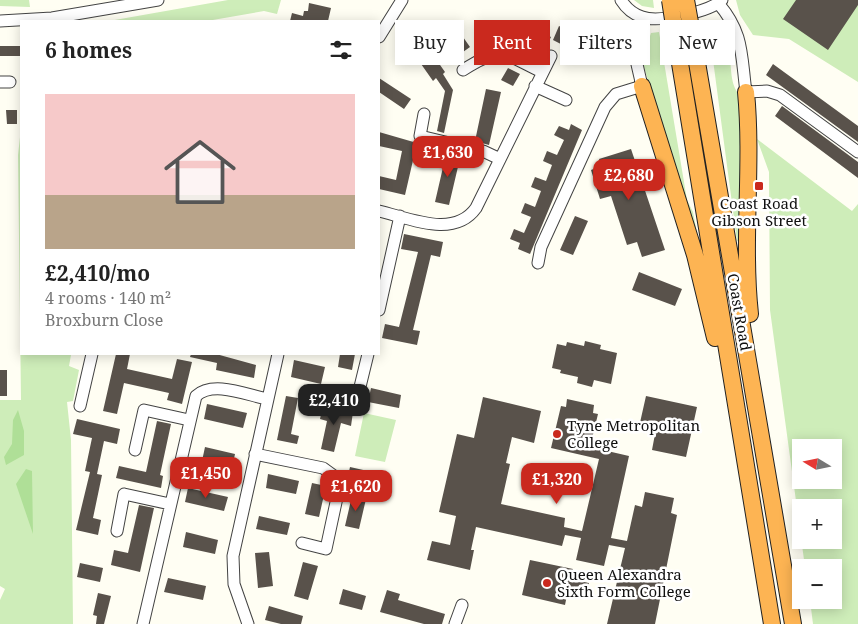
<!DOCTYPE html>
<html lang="en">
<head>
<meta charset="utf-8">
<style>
  :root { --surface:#fff; --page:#f6f6f6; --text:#222; --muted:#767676; --accent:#ca291e }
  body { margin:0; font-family:"Noto Serif",serif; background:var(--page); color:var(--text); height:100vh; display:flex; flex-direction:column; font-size:19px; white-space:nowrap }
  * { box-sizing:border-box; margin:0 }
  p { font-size:16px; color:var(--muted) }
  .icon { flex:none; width:28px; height:28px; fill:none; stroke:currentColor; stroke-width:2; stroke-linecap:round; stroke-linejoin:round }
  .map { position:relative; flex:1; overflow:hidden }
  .details { position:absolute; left:20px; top:20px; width:360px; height:335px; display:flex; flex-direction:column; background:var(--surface); border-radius:0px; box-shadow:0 2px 12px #0003 }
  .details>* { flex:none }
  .guide { position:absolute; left:395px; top:20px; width:388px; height:45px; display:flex; gap:10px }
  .needle { width:32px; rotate:280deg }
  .fabs { position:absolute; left:792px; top:439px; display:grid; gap:10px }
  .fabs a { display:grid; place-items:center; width:50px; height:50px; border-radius:0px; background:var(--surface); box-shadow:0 2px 12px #0003; font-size:25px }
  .price { position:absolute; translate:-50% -42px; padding:0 11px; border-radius:10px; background:var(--accent); color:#fff; font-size:16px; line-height:32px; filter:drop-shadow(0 1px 2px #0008) }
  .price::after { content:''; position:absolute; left:50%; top:30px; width:15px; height:11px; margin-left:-8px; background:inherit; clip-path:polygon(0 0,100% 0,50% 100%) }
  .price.current { background:#222; color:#fff }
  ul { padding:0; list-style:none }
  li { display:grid; align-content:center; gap:10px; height:265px; padding:0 25px }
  li span { display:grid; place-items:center; height:155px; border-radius:0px; color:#555 }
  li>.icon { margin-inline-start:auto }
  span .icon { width:90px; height:90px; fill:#fffc; stroke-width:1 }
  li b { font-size:21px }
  h2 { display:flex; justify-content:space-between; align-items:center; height:60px; padding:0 25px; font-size:21px }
  .pill { padding:0 18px; border-radius:0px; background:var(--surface); box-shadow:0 2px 12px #0003; font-size:18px; line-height:45px }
  .pill.current { background:var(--accent); color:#fff }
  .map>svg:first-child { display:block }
  .green { fill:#ceedb9; fill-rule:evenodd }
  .forest { fill:#afdf97 }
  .building { fill:#59524b }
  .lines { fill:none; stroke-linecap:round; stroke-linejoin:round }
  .minor-casing { stroke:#434343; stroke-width:13 }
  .highway-casing { stroke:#212121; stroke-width:18 }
  .minor { stroke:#fff; stroke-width:11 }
  .highway { stroke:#fdb453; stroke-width:16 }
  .highway-bridge-casing { stroke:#212121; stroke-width:18; stroke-linecap:butt }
  .highway-bridge { stroke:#fdb453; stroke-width:16 }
  .poi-dot { fill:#ca291e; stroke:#fff; stroke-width:2 }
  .labels { text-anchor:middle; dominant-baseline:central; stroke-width:5; stroke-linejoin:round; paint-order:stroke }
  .poi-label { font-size:15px; fill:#101010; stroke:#fff; text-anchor:start }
  .street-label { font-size:15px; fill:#101010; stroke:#fff }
</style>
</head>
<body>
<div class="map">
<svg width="858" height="624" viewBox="0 0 858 624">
  <rect width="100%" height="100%" fill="#fffef3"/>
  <path class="green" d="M0 0H29L30 7 0 6Z
    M228 0H281L277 14 264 11 207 21H109Z
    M634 0H653L654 8 642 6Z
    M736 0H858V82L789 39 753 35 740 15Z
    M708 22C745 25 719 79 742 97V241H737Z
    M659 32 687 200 693 212 698 238 694 237 642 60 651 33Z
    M21 128V354H68L71 355 69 366 79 370 73 401 67 402 71 440 73 624H0V600L5 589 0 586V400H21L18 155Z
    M757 139 852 211 858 204V624H813L810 600H834V568L805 567 770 310 769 172ZM801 448H834V480H801ZM801 508H834V540H801Z
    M364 413 396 420 385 462 355 456Z"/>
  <path class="forest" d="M18 410 24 431V455L6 465 4 457 12 444 13 420Z
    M26 469 32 471 33 534 16 484Z"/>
  <path class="building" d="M796 0H858V5L828 50 783 19Z
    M309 3 331 8 328 21H290L292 13 303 16 304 11H308Z
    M518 20 551 37 545 49 512 33Z
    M496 25 500 37 479 44 475 32Z
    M559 26 576 34 578 30 598 39 590 59 553 40Z
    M419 35 445 72 443 74 453 90 444 133 437 131 445 91 436 78 433 81 407 44Z
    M463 37 470 47 456 57 449 47Z
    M0 46H21V56H0Z
    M773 64 858 126V142L766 75Z
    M508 68 520 74 513 86 501 80Z
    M379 78 411 99 404 109 379 92Z
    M486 89 501 92 489 145 475 141Z
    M782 106 858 162V178L775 116Z
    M6 110H17V124H7Z
    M571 124 582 130 530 254 518 249 520 243 510 239 514 229 524 233 531 217 521 213 525 203 535 207 541 191 531 187 535 177 546 181 552 165 543 161 547 151 557 155 564 140 554 135 559 126 569 130Z
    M379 132 417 143 405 195 379 189V176L396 180 402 151 379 146Z
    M631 149 665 250 642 257 637 242 627 245 611 196 600 199 591 170 601 166 599 159Z
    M447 150 461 154 449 205 435 202Z
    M575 216 588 221 573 255 560 250Z
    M404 234 443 242 440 257 431 255 413 330 420 331 417 345 382 338 385 324 399 327 418 252 401 249Z
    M639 272 682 289 675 306 632 290Z
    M585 341 601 345 600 349 617 353 611 384 594 380 592 387 577 383 578 377 560 373 561 370 552 368 557 344 566 346 567 342 584 346Z
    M116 354H130L127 369 172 379 177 359 192 362 182 404 167 400 169 393 124 383 117 414 103 411Z
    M191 354H216L256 365 254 378 216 370 217 363 190 357Z
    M340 354H355L352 370 338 367Z
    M294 360 325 367 321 384 291 377Z
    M0 370H7V396H0Z
    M371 388 401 395 399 408 368 402Z
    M286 396 298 398 291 434 299 436 297 444 277 440Z
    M646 396 697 407 686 457 652 450 655 434 639 427Z
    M483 397 541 411 534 443 512 437 506 463 510 464 501 504 565 518 564 527 582 531 599 459 551 448 561 406 566 407 567 399 594 405 593 413 598 414 590 447 629 456 611 538 627 541 635 505 642 507 645 492 674 498 671 513 677 515 655 624H607L625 548 609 545 604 566 576 560 581 538 565 535 562 546 476 527 471 550H474L470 570 427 560 432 541 450 545 456 516 439 512 457 434 474 438Z
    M207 404 247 413 243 428 204 419Z
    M323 406 353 412 351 426 341 423 334 452 321 449 327 421 320 419Z
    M77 419 120 429 117 444 104 441 97 474 102 475 93 518 101 520 98 535 76 530 90 472 85 471 92 438 73 434Z
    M157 421 171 424 160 475 163 476 161 488 116 478 119 466 146 472Z
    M205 447 235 454 232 468 202 461Z
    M350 467 381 474 378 487 347 480Z
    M268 474 299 481 296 494 266 488Z
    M312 483 326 486 319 517 305 514Z
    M188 488 228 497 224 511 185 502Z
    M352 496 366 499 359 529 345 526Z
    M139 505 154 508 140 572 111 565 114 550 128 553Z
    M259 516 290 523 287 535 256 529Z
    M186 532 218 540 215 554 183 547Z
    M269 552 273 586 258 588 255 553Z
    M530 560 573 569 570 579 589 583 586 599 567 595 565 605 522 595Z
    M303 562 318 566 308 600 294 596Z
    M80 563 103 568 100 582 77 577Z
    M168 578 206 586 203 600 164 592Z
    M343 589 366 596 362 610 339 604Z
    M387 590 400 594 398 600 445 614 442 624H424L380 612Z
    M98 593 111 596 104 624H96L97 616 93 615Z
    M269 606 303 616 301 624H281L265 620Z"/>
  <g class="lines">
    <g class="minor-casing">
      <path id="minor" d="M621 0C626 8 633 14 642 17 659 23 709 12 722 0
        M718 3C744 33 741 55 746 92L767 91 780 95 858 152
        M0 21 52 18 158 0
        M379 37 402 0
        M463 70C503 45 502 53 542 72
        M0 82H10
        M535 86 566 100
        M424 114 420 136 483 151 500 159
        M379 211C409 218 454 239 476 208L551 56
        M538 263 541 247 605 107 616 94 642 86 633 47 641 17
        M379 310 400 216
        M358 395 368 354
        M80 406 92 354
        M135 450 144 410 189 420
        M255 454 323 468 334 476 338 493 326 549 302 543
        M117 531 124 494 170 504
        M143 624 196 396C213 380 247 395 267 399
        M248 624 234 584 233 556 278 354
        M455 624 462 605"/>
    </g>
    <g class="highway-casing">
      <path id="highway" d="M693 39 793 624
        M677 45 772 624
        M642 86 695 255 715 338
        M746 92C753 166 742 240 750 314"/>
    </g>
    <use href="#minor" class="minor"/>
    <use href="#highway" class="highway"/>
    <g class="highway-bridge-casing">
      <path id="highway-bridge" d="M670 0 677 45
        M686 0 693 39"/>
    </g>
    <use href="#highway-bridge" class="highway-bridge"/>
  </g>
  <g class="poi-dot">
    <rect x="754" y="181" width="10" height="10" rx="2.5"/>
    <circle cx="557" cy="434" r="5"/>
    <circle cx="547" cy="583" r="5"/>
  </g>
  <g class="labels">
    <g class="poi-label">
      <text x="759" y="203" text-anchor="middle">Coast Road<tspan x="759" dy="17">Gibson Street</tspan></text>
      <text x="567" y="425">Tyne Metropolitan<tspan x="567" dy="17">College</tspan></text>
      <text x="557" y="574">Queen Alexandra<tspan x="557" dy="17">Sixth Form College</tspan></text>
    </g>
    <g class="street-label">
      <text transform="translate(740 312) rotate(80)">Coast Road</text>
    </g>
  </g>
</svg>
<div class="fabs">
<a><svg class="needle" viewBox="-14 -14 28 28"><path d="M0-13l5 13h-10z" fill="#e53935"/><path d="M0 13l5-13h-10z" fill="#767676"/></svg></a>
<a>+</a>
<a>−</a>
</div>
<b class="price" style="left:448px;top:178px">£1,630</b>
<b class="price" style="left:629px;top:201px">£2,680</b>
<b class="price current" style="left:334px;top:426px">£2,410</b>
<b class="price" style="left:206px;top:499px">£1,450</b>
<b class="price" style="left:557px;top:505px">£1,320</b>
<b class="price" style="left:356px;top:512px">£1,620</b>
<div class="guide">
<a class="pill">Buy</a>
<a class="pill current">Rent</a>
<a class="pill">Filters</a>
<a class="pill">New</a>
</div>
<section class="details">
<h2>6 homes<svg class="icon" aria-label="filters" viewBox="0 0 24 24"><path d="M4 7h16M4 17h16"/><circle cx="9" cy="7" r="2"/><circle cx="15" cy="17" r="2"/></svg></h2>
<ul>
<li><span style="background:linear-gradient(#f6c9c9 65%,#b9a48a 0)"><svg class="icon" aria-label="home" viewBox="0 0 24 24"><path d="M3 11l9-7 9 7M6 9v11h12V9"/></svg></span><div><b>£2,410/mo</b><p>4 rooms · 140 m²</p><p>Broxburn Close</p></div></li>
</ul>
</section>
</div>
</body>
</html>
